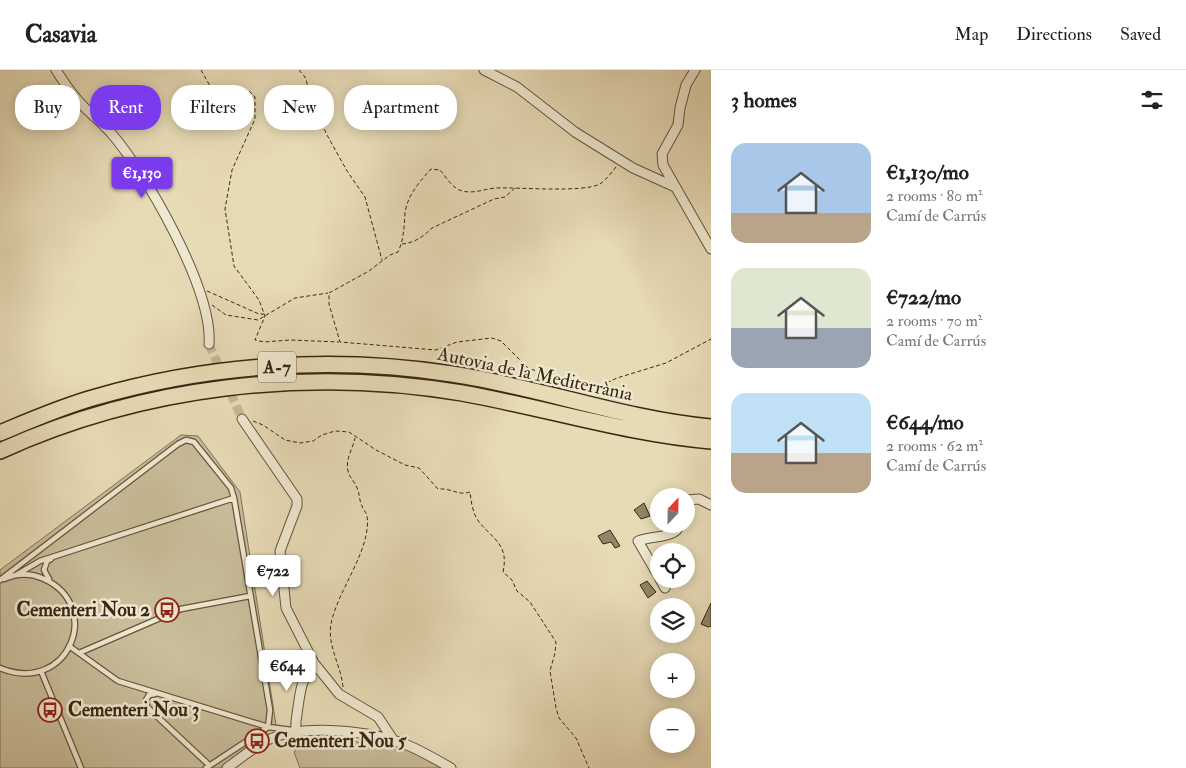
<!DOCTYPE html>
<html lang="en">
<head>
<meta charset="utf-8">
<style>
  :root { --surface:#fff; --page:#f6f6f6; --text:#222; --muted:#767676; --line:#e0e0e0; --accent:#7c3aed }
  body { margin:0; font-family:"IM FELL Double Pica",serif; background:var(--page); color:var(--text); height:100vh; display:flex; flex-direction:column; font-size:19px; white-space:nowrap }
  * { box-sizing:border-box; margin:0 }
  p { font-size:16px; color:var(--muted) }
  .icon { flex:none; width:28px; height:28px; fill:none; stroke:currentColor; stroke-width:2; stroke-linecap:round; stroke-linejoin:round }
  .map { position:relative; flex:1; overflow:hidden }
  .side { display:flex; flex-direction:column; background:var(--surface); width:475px }
  .side>* { flex:none }
  .hud { position:absolute; left:15px; top:15px; width:475px; height:45px; display:flex; gap:10px }
  .needle { width:32px; rotate:22deg }
  .buttons { position:absolute; left:650px; top:418px; display:grid; gap:10px }
  .buttons a { display:grid; place-items:center; width:45px; height:45px; border-radius:50%; background:var(--surface); box-shadow:0 2px 12px #0003; font-size:25px }
  .price { position:absolute; translate:-50% -42px; padding:0 11px; border-radius:5px; background:#fff; color:#222; font-size:16px; line-height:32px; filter:drop-shadow(0 1px 2px #0008) }
  .price::after { content:''; position:absolute; left:50%; top:30px; width:15px; height:11px; margin-left:-8px; background:inherit; clip-path:polygon(0 0,100% 0,50% 100%) }
  .price.on { background:var(--accent); color:#fff }
  ul { padding:0; list-style:none }
  li { display:flex; align-items:center; gap:15px; height:125px; padding:0 20px }
  li span { display:grid; place-items:center; flex:none; width:140px; height:100px; border-radius:15px; color:#555 }
  li>.icon { margin-inline-start:auto }
  span .icon { width:60px; height:60px; fill:#fffc; stroke-width:1 }
  li b { font-size:21px }
  h2 { display:flex; justify-content:space-between; align-items:center; height:60px; padding:0 20px; font-size:21px }
  .pill { padding:0 18px; border-radius:20px; background:var(--surface); box-shadow:0 2px 12px #0003; font-size:18px; line-height:45px }
  .pill.on { background:var(--accent); color:#fff }
  header { display:flex; align-items:center; gap:30px; box-sizing:border-box; height:70px; padding:0 25px; background:var(--surface); border-bottom:1px solid var(--line) }
  header strong { font-size:24px }
  nav { display:flex; gap:28px; margin-inline-start:auto; font-size:18px }
  main { display:flex; flex:1; min-height:0 }
  .map>svg:first-child { display:block }
  .green { fill:#c9bd9a; stroke:#807257 }
  .building { fill:#938568; stroke:#382814 }
  .lines { fill:none; stroke-linecap:round; stroke-linejoin:round }
  .street-tunnel { stroke:#c4b796; stroke-width:9; stroke-dasharray:9 4.5; stroke-linecap:butt }
  .lane-casing { stroke:#64553c; stroke-width:7 }
  .street-casing { stroke:#64553c; stroke-width:11 }
  .highway-casing { stroke:#382814; stroke-width:18 }
  .path { stroke:#382814; stroke-width:1; stroke-dasharray:4 2.5; stroke-linecap:butt }
  .lane { stroke:#efe8d0; stroke-width:4.5 }
  .street { stroke:#efe8d0; stroke-width:9 }
  .highway { stroke:#e7dbb6; stroke-width:15 }
  .labels { text-anchor:middle; dominant-baseline:central; stroke-width:5; stroke-linejoin:round; paint-order:stroke }
  .shield { fill:#efe8d0; stroke:#6f624c; stroke-width:1 }
  .shield-label { font-size:18px; font-weight:bold; fill:#382814 }
  .street-label { font-size:19px; fill:#382814; stroke:#efe8d0 }
  .poi-label { font-size:19px; font-weight:bold; fill:#382814; stroke:#efe8d0; text-anchor:start }
</style>
</head>
<body>
<header>
<strong>Casavia</strong>
<nav><a>Map</a><a>Directions</a><a>Saved</a></nav>
</header>
<main>
<div class="map">
<svg width="711" height="698" viewBox="0 0 711 698">
  <rect width="100%" height="100%" fill="#e7dbb6"/>
  <filter id="stains"><feTurbulence type="fractalNoise" baseFrequency=".004" numOctaves="4"/><feColorMatrix values="0 0 0 0 .2 0 0 0 0 .09 0 0 0 0 .02 0 0 0 .5 -.17"/></filter>
  <radialGradient id="worn" r=".72"><stop offset=".6" stop-color="#630" stop-opacity="0"/><stop offset="1" stop-color="#630" stop-opacity=".3"/></radialGradient>
  <path class="green" d="M181 365 198 366 240 422 276 655 220 698H0V500Z
    M318 667 404 678 443 698H300L294 682 304 670Z"/>
  <path class="building" d="M644 433 650 446 641 449 634 440Z
    M610 460 620 476 615 478 611 472 603 474 598 466Z
    M647 511 656 522 648 528 640 515Z
    M711 533V556L708 557 701 554Z"/>
  <g class="lines">
    <path class="street-tunnel" d="M209 274 242 349"/>
    <g class="lane-casing">
      <path id="lane" d="M16 505 40 491 234 428
        M49 509 44 500 47 491 51 489
        M0 510 178 374 186 370 194 372 231 418 234 428 270 640 268 657
        M69 576 118 611 268 657 292 660
        M79 583 181 539 250 526
        M0 598C69 626 104 536 44 509 31 503 17 503 4 509
        M41 601 81 698
        M155 624 149 625 146 630 147 637 209 695
        M206 698 268 657"/>
    </g>
    <g class="street-casing">
      <path id="street" d="M56 0C62 9 68 19 76 28 86 41 100 50 111 63 146 103 213 220 209 274
        M484 0 517 17 575 62 633 98 675 117
        M695 0 686 15 680 38 678 55 662 84 663 95 711 179
        M242 349 297 429V436L280 481 286 538 314 593 339 624 378 647 394 671
        M686 430 699 429 711 435
        M659 507 638 471C650 466 668 468 677 460V454
        M660 509 665 518
        M296 661C295 652 297 646 298 637 301 617 301 611 314 593
        M227 698C241 688 256 675 272 668 306 654 373 661 407 675 422 681 437 690 451 698"/>
    </g>
    <g class="highway-casing">
      <path id="highway" d="M0 363C31 350 63 336 96 327 210 294 334 286 452 304 539 317 623 349 711 357
        M0 381C142 316 308 297 462 323 546 338 627 364 711 371"/>
    </g>
    <path class="path" d="M201 0 210 16C228 20 239 9 255 27V49L232 100 225 139 234 196 259 230 265 246 255 270 264 272 290 270 339 272
      M299 0 305 7 314 36 327 65 347 101 365 127 382 190
      M616 97C612 102 606 110 600 114 582 123 519 117 496 118 484 119 474 124 462 121 452 118 446 107 440 100L431 99C420 111 407 126 405 143 404 157 404 169 398 182L390 185 369 201 329 223V234L340 272 436 280 457 272 492 268 501 271 529 299 602 315 617 308 666 293 711 269
      M402 174C414 173 423 167 432 158L494 129 505 127 515 118
      M207 221 259 244H264
      M212 235 226 245 258 250 295 228 328 223
      M253 351 263 355 285 370 300 373 313 371 322 365 335 361 349 362 376 380 405 395 419 398 438 419C453 418 457 426 470 422 471 432 473 444 479 452 494 470 509 475 503 502L512 510 517 521 530 532 556 572 555 583 550 601 556 638 559 648 576 668 589 698
      M343 617C341 595 327 576 331 554 337 521 372 479 367 446 367 443 363 440 362 436 359 431 360 424 357 418 355 412 349 407 348 401 345 390 353 378 355 368"/>
    <use href="#lane" class="lane"/>
    <use href="#street" class="street"/>
    <use href="#highway" class="highway"/>
  </g>
  <defs>
    <g id="bus-ring" transform="scale(1.25)"><circle r="9.5" fill="#efe8d0" stroke="#8f2418" stroke-width="1.5"/><path d="M-5-6H5V4H4V6H2V4H-2V6H-4V4H-5ZM-3.5-4V0h7V-4ZM-3.5 1.2v1.5H-2V1.2ZM2 1.2v1.5H3.5V1.2Z" fill="#8f2418"/></g>
  </defs>
  <g fill-rule="evenodd">
    <use href="#bus-ring" x="167" y="540"/>
    <use href="#bus-ring" x="50" y="640"/>
    <use href="#bus-ring" x="257" y="671"/>
  </g>
  <g class="labels">
    <rect class="shield" x="258" y="281.5" width="38" height="31" rx="4"/>
    <g class="shield-label">
      <text x="277" y="297">A-7</text>
    </g>
    <g class="street-label">
      <text transform="translate(535 304) rotate(12)">Autovia de la Mediterrània</text>
    </g>
    <g class="poi-label">
      <text x="150" y="540" text-anchor="end">Cementeri Nou 2</text>
      <text x="68" y="640">Cementeri Nou 3</text>
      <text x="274" y="671">Cementeri Nou 5</text>
    </g>
  </g>
  <rect width="100%" height="100%" filter="url(#stains)"/>
  <rect width="100%" height="100%" fill="url(#worn)"/>
</svg>
<div class="buttons">
<a><svg class="needle" viewBox="-14 -14 28 28"><path d="M0-13l5 13h-10z" fill="#e53935"/><path d="M0 13l5-13h-10z" fill="#767676"/></svg></a>
<a><svg class="icon" aria-label="locate" viewBox="0 0 24 24"><circle cx="12" cy="12" r="6"/><path d="M12 2v4M12 18v4M2 12h4M18 12h4"/></svg></a>
<a><svg class="icon" aria-label="layers" viewBox="0 0 24 24"><path d="M12 4l9 5-9 5-9-5zM3 14l9 5 9-5"/></svg></a>
<a>+</a>
<a>−</a>
</div>
<b class="price on" style="left:142px;top:129px">€1,130</b>
<b class="price" style="left:273px;top:527px">€722</b>
<b class="price" style="left:287px;top:622px">€644</b>
<div class="hud">
<a class="pill">Buy</a>
<a class="pill on">Rent</a>
<a class="pill">Filters</a>
<a class="pill">New</a>
<a class="pill">Apartment</a>
</div>
</div>
<section class="side">
<h2>3 homes<svg class="icon" aria-label="filters" viewBox="0 0 24 24"><path d="M4 7h16M4 17h16"/><circle cx="9" cy="7" r="2"/><circle cx="15" cy="17" r="2"/></svg></h2>
<ul>
<li><span style="background:linear-gradient(#a9c7e8 70%,#b9a48a 0)"><svg class="icon" aria-label="home" viewBox="0 0 24 24"><path d="M3 11l9-7 9 7M6 9v11h12V9"/></svg></span><div><b>€1,130/mo</b><p>2 rooms · 80 m²</p><p>Camí de Carrús</p></div></li>
<li><span style="background:linear-gradient(#dfe7d0 60%,#9aa5b1 0)"><svg class="icon" aria-label="home" viewBox="0 0 24 24"><path d="M3 11l9-7 9 7M6 9v11h12V9"/></svg></span><div><b>€722/mo</b><p>2 rooms · 70 m²</p><p>Camí de Carrús</p></div></li>
<li><span style="background:linear-gradient(#bfe0f5 60%,#b9a48a 0)"><svg class="icon" aria-label="home" viewBox="0 0 24 24"><path d="M3 11l9-7 9 7M6 9v11h12V9"/></svg></span><div><b>€644/mo</b><p>2 rooms · 62 m²</p><p>Camí de Carrús</p></div></li>
</ul>
</section>
</main>
</body>
</html>
